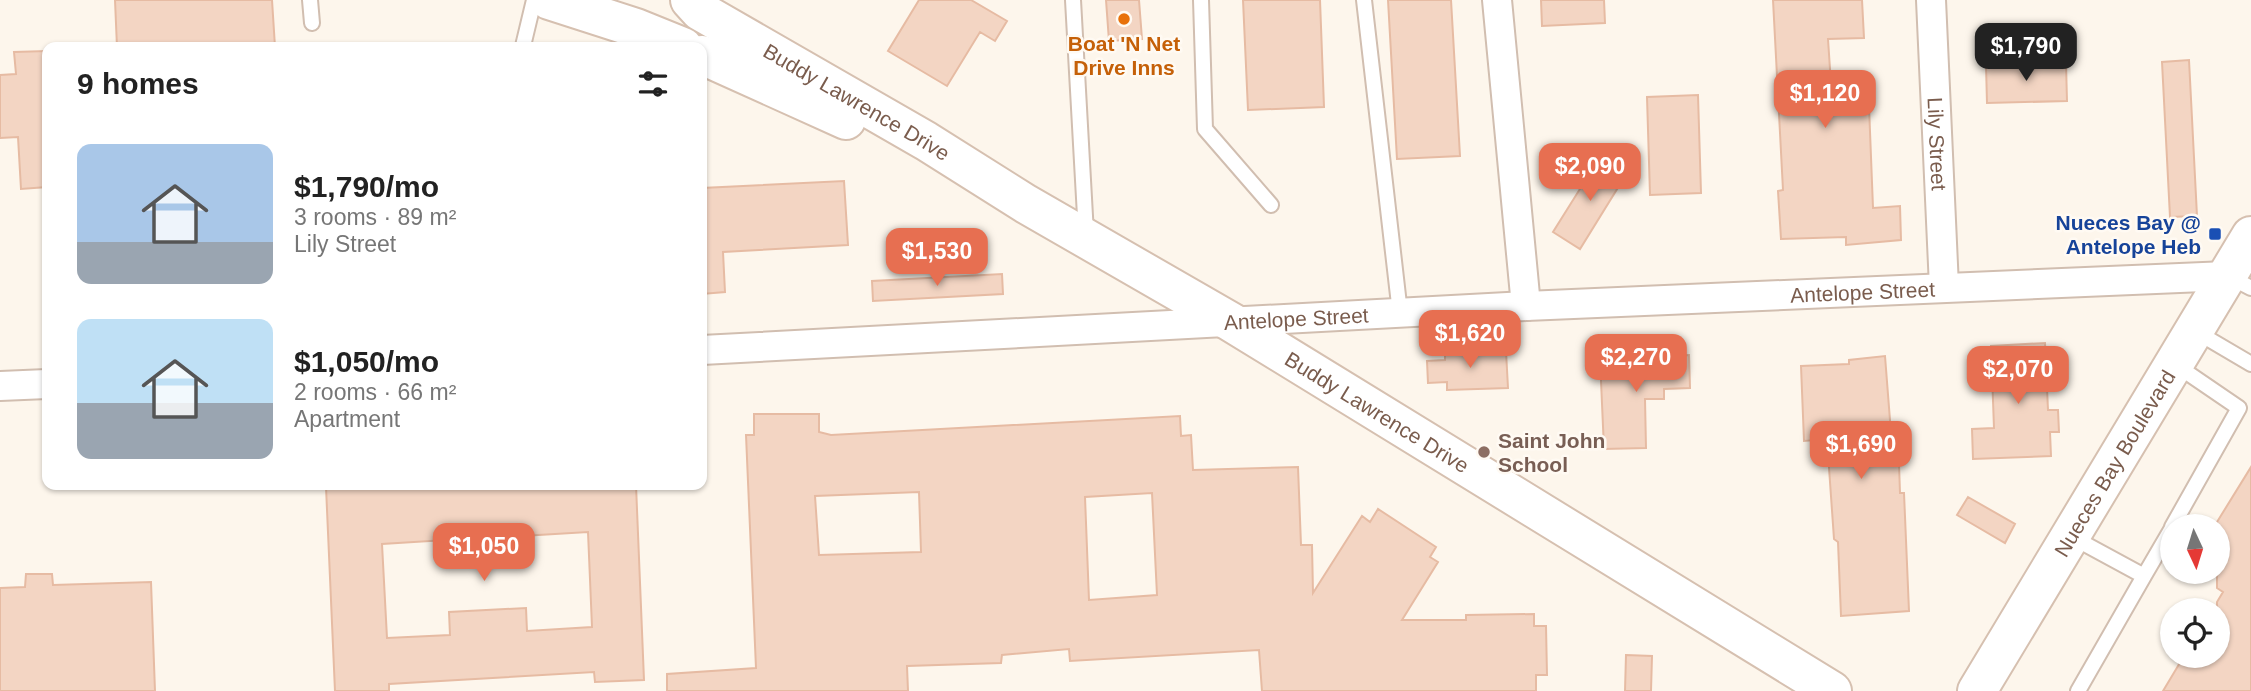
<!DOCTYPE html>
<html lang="en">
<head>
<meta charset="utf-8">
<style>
  :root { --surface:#fff; --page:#f6f6f6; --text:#222; --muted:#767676; --accent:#e76f51 }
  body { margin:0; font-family:Arial,sans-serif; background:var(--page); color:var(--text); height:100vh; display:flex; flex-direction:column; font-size:26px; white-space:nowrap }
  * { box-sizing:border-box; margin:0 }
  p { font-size:23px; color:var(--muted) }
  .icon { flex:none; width:38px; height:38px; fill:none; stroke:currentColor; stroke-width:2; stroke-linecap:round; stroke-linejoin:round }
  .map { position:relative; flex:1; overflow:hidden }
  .details { position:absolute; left:42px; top:42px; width:665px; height:448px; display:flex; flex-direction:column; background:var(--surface); border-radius:14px; box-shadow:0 2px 5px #0004 }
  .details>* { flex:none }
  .needle { width:46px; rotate:176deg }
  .controls { position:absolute; left:2160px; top:514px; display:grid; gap:14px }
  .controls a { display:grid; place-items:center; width:70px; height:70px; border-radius:50%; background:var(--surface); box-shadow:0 2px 5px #0004; font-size:35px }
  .price { position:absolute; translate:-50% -60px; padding:0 16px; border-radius:14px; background:var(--accent); color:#fff; font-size:23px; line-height:46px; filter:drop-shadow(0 2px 4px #0008) }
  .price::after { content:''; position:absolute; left:50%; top:42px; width:21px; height:16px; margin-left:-10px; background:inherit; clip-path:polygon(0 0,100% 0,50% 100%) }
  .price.selected { background:#222; color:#fff }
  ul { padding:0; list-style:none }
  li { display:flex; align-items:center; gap:21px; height:175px; padding:0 35px }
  li span { display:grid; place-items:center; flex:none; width:196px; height:140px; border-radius:14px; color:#555 }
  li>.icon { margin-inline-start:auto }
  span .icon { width:84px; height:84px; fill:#fffc; stroke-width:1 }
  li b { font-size:30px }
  h2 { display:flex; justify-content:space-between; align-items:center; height:84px; padding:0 35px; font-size:30px }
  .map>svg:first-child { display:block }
  .building { fill:#f3d5c3; stroke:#e6bba3; stroke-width:2; fill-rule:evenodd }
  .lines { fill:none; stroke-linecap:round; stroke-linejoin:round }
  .lane-casing { stroke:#d1beb0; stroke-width:18 }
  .street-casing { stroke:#d1beb0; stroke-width:32 }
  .secondary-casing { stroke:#d6c0b0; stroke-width:42 }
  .lane { stroke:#fff; stroke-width:14 }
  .street { stroke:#fff; stroke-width:28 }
  .secondary { stroke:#fff; stroke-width:38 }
  .food-dot { fill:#e8710a; stroke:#fffaf3; stroke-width:2.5 }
  .transit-dot { fill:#1a4fb4; stroke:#fffaf3; stroke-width:2.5 }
  .education-dot { fill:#8d6e63; stroke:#fffaf3; stroke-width:2.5 }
  .labels { text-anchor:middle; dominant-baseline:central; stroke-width:5; stroke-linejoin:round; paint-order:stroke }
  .food-label { font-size:21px; font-weight:bold; fill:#c56008; stroke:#fffaf3 }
  .street-label { font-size:21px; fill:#7a5c4d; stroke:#fffaf3 }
  .transit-label { font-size:21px; font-weight:bold; fill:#164399; stroke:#fffaf3; text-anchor:end }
  .education-label { font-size:21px; font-weight:bold; fill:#785e54; stroke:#fffaf3; text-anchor:start }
</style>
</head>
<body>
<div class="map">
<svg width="2251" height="691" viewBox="0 0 2251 691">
  <rect width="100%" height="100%" fill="#fdf6ec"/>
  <path class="building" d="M115 0H272L275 47H117Z
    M919 0H971L1007 21 995 41 980 32 947 86 888 51Z
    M1106 0H1139L1142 39 1109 41Z
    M1243 0H1320L1324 107 1248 110Z
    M1388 0H1451L1460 156 1397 159Z
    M1541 0H1604L1605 23 1542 26Z
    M1773 0H1862L1864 38 1828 39 1831 84 1874 82V106H1869L1873 208 1900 206 1901 240 1846 245V237L1781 239 1778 191 1783 190Z
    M47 51V187L21 189 18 137 0 138V75L16 74 14 52Z
    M2189 60 2197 216 2170 217 2162 62Z
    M2066 63 2067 101 1987 103 1986 65Z
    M1698 95 1701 193 1650 195 1647 97Z
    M1600 157 1627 173 1580 249 1553 232Z
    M844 181 848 245 723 252 725 292 702 294V188Z
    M1002 274 1003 294 873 301 872 281Z
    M2045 343 2048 410H2058L2059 432H2050L2051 456 1973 459 1972 429 1994 428 1991 346Z
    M1489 348V351H1506L1508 388 1447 390V382L1428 383 1427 361 1445 360V350Z
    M1689 355 1690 388 1664 389V399H1645L1646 448 1604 449 1600 358Z
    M1885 356 1891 433 1898 434 1900 493H1904L1909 611 1841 616 1838 542 1834 539 1827 439 1804 441 1801 366 1849 364V360Z
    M754 414H819V432L831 435 1180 416 1181 436 1191 435 1193 470 1298 467 1301 545H1312L1313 593 1362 516 1370 522 1378 509 1436 547 1430 557 1438 562 1402 620H1466V615L1534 614V626H1546L1547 675H1536V691H1262L1259 650 1070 661 1069 649 1002 655 1001 663 907 666 908 691H667V674L756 668 746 435H754ZM919 492 921 552 819 555 815 496ZM1152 493 1157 595 1089 600 1085 497Z
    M2251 467V691H2163L2184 656H2217V602L2223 592 2217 588V522Z
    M380 485V488L446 485H636L644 680 595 682 594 672 389 684V691H335L326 487ZM588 532 592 627 527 631 526 608 449 612 450 635 387 638 382 544 446 540 447 559 524 554 522 536Z
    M1968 497 2015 524 2005 543 1957 515Z
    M26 574H52L53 585 151 582 155 691H0V588L25 587Z
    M1626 655 1652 656 1651 691H1625Z"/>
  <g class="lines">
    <g class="lane-casing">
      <path id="lane" d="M310 0 312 23
        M1073 0 1086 234
        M1201 0 1205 129 1271 205
        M1364 0 1400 313
        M523 46 534 0
        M2228 276 2251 288
        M2195 331 2251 364
        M2172 527 2239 408 2176 365
        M2072 537 2144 576 2078 691
        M2144 576 2172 528"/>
    </g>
    <g class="street-casing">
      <g id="street">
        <path d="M1497 0 1526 306"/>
        <path id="s1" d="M1931 0 1944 287"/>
        <path id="s2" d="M702 350 1526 306 2227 276"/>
        <path d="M0 386 47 384"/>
      </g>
    </g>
    <g class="secondary-casing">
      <g id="secondary">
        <path d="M549 0 636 28 683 47"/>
        <path id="s3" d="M690 0 700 11 926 141 1026 204 1231 322 1832 691"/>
        <path d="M702 55 846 120"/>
        <path id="s4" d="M1977 691 2251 236"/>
      </g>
    </g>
    <use href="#lane" class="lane"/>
    <use href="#street" class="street"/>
    <use href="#secondary" class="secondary"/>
  </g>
  <circle class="food-dot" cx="1124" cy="19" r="7"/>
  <rect class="transit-dot" x="2208" y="227" width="14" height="14" rx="3.5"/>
  <circle class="education-dot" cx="1484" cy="452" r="7"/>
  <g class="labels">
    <g class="food-label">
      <text x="1124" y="43">Boat 'N Net<tspan x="1124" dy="24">Drive Inns</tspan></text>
    </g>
    <g class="street-label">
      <text stroke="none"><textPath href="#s3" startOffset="196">Buddy Lawrence Drive</textPath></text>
      <text stroke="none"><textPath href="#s1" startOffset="144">Lily Street</textPath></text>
      <text stroke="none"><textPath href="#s2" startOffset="1162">Antelope Street</textPath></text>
      <text stroke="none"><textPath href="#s2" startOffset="595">Antelope Street</textPath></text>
      <text stroke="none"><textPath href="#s3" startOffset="802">Buddy Lawrence Drive</textPath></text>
      <text stroke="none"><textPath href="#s4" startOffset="266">Nueces Bay Boulevard</textPath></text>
    </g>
    <g class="transit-label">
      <text x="2201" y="222">Nueces Bay @<tspan x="2201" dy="24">Antelope Heb</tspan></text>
    </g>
    <g class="education-label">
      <text x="1498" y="440">Saint John<tspan x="1498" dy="24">School</tspan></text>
    </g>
  </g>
</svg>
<div class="controls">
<a><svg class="needle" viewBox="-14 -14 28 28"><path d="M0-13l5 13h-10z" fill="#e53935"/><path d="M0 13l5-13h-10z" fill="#767676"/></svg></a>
<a><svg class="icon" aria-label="locate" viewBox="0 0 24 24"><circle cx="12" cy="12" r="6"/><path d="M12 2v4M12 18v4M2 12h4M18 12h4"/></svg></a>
</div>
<b class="price selected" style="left:2026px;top:83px">$1,790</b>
<b class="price" style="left:1825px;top:130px">$1,120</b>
<b class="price" style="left:1590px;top:203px">$2,090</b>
<b class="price" style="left:937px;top:288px">$1,530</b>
<b class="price" style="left:1470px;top:370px">$1,620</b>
<b class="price" style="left:1636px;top:394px">$2,270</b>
<b class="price" style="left:2018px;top:406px">$2,070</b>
<b class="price" style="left:1861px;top:481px">$1,690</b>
<b class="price" style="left:484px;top:583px">$1,050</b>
<section class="details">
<h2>9 homes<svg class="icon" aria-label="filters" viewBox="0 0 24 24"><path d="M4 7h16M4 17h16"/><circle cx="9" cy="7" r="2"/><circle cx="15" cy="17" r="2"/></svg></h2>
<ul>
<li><span style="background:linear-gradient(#a9c7e8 70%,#9aa5b1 0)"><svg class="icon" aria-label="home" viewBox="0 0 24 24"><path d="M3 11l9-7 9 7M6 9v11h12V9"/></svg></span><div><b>$1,790/mo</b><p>3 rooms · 89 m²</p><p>Lily Street</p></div></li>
<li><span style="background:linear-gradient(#bfe0f5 60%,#9aa5b1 0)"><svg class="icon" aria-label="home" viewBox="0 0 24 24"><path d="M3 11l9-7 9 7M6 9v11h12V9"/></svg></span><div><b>$1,050/mo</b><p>2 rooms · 66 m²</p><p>Apartment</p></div></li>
</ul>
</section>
</div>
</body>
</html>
